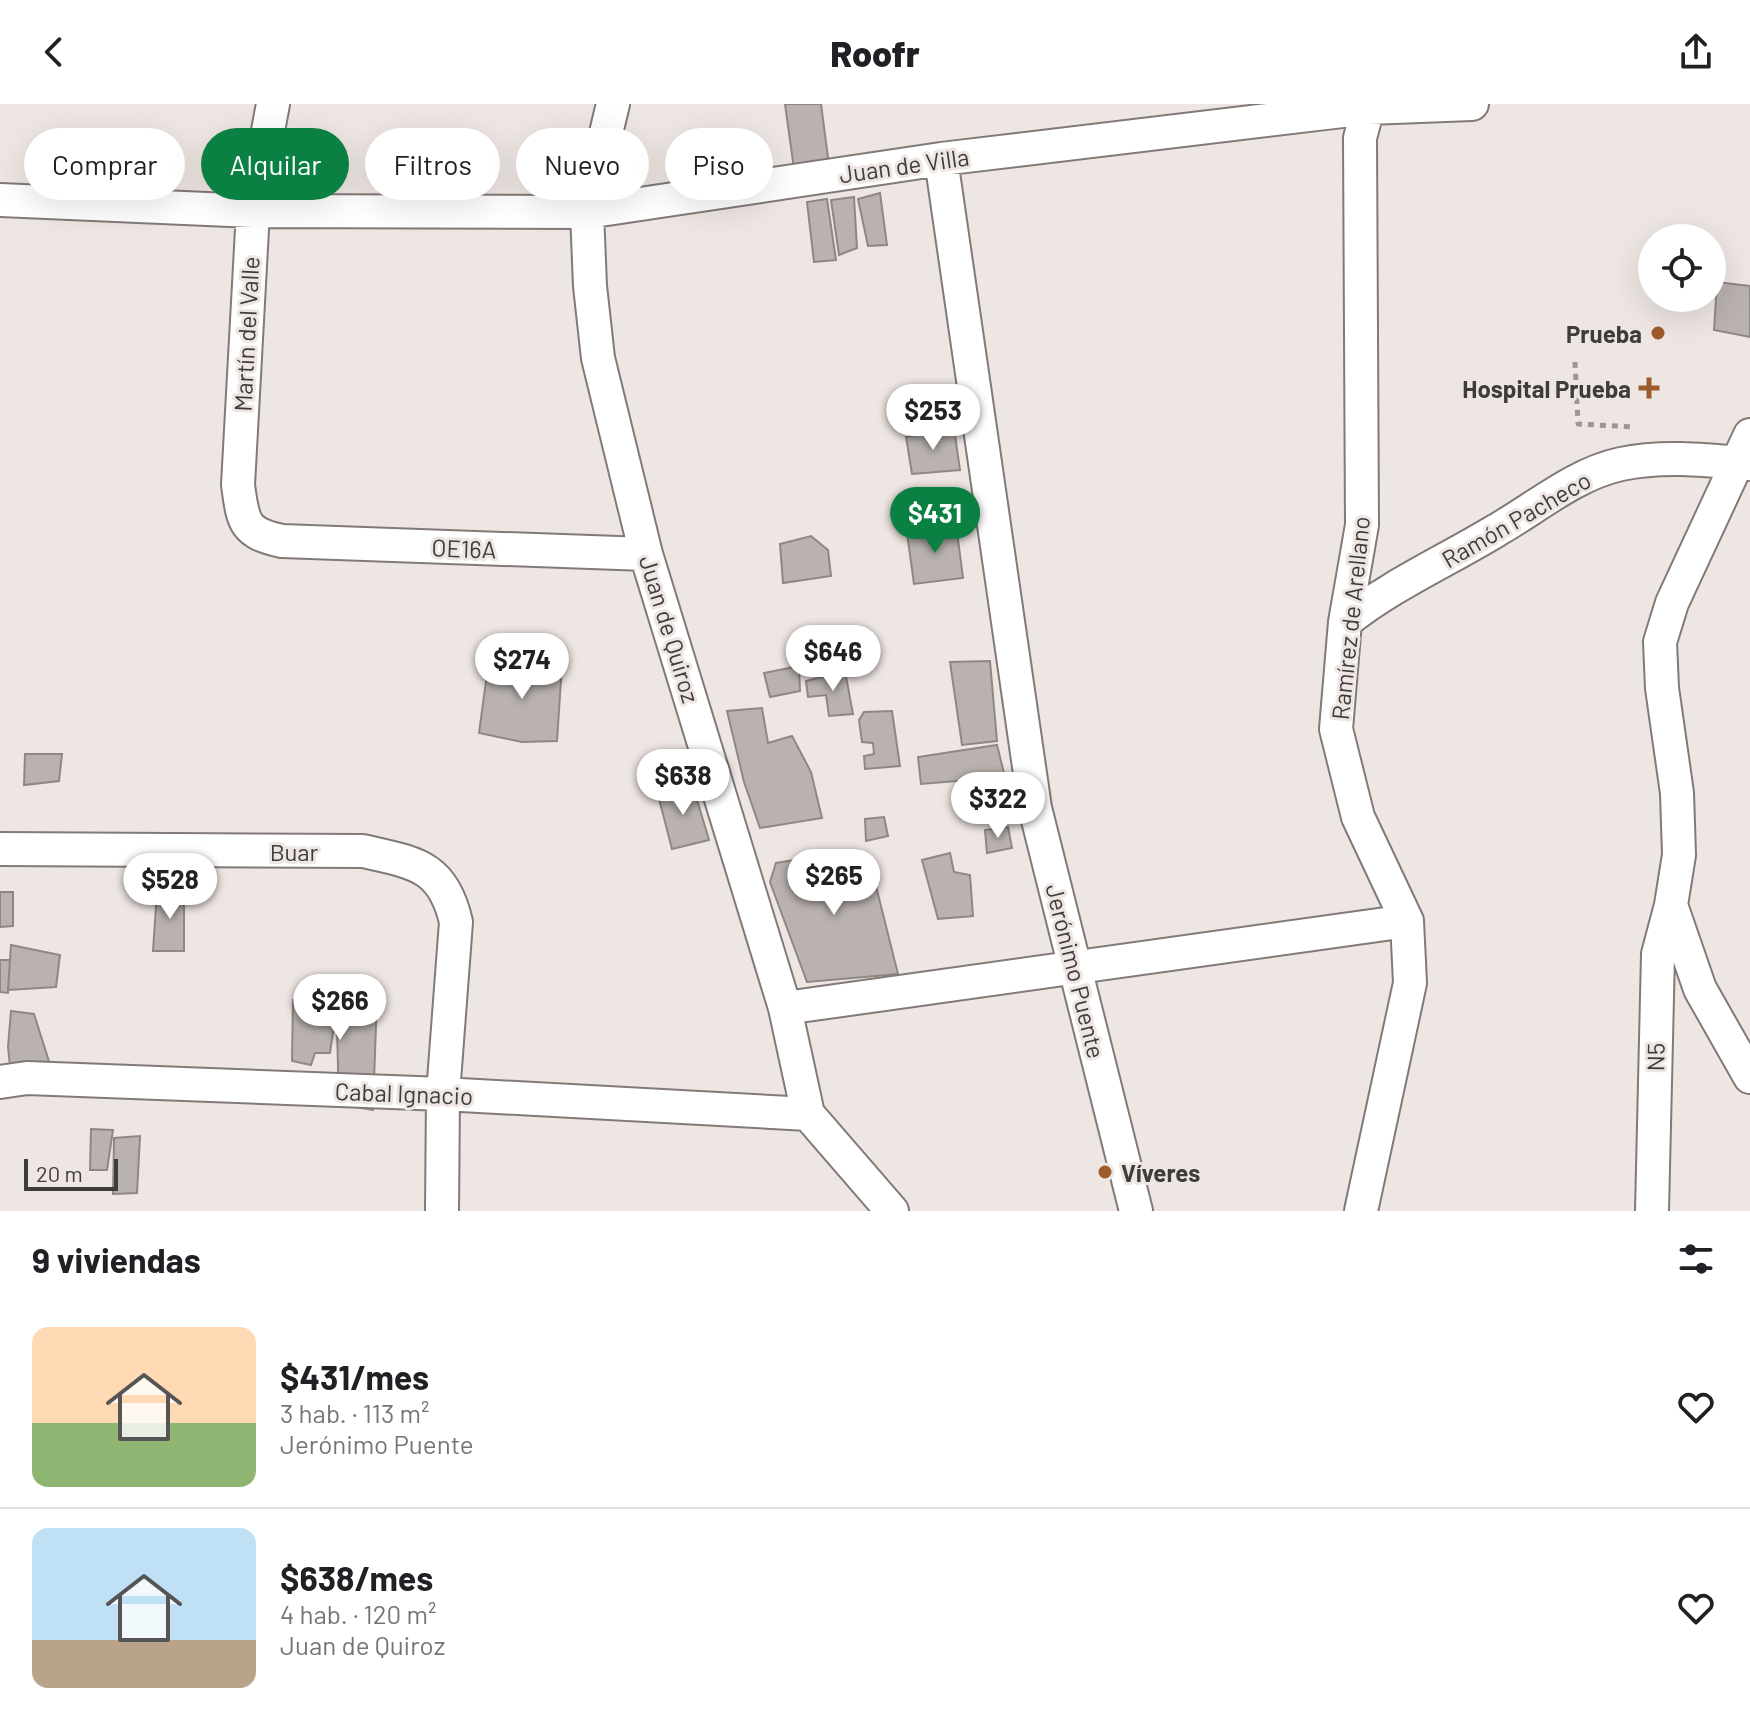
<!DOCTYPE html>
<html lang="es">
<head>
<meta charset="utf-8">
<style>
  :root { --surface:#fff; --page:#f2f2f2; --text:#202124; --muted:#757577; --line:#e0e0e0; --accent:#0b8043 }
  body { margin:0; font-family:Barlow,sans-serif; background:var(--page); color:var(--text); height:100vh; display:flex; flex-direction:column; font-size:30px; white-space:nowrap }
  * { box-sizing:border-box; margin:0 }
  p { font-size:26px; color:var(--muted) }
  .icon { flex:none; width:44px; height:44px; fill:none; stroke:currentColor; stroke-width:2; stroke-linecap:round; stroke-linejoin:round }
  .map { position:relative; height:1107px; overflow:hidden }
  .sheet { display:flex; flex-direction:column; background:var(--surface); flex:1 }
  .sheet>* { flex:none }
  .top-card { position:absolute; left:24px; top:24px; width:800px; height:72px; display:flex; gap:16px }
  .fabs { position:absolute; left:1638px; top:120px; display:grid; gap:16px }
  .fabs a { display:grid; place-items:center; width:88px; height:88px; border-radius:50%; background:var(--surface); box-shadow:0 8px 32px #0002; font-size:40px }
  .scale { position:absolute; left:24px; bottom:20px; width:94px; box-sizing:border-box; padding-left:8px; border:4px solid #3f3c3a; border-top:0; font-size:22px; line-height:28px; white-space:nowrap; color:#3f3c3a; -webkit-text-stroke:6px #eee6e2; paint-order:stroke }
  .price { position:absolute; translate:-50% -68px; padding:0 18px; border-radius:28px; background:#fff; color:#222; font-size:26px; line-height:52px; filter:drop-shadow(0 2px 4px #0008) }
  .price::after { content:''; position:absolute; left:50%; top:48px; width:24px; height:18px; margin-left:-12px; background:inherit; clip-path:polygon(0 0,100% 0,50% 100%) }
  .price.selected { background:var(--accent); color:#fff }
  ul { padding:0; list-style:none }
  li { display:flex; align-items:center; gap:24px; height:200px; padding:0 32px }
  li+li { border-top:2px solid var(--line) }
  li span { display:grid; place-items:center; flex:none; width:224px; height:160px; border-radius:16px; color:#555 }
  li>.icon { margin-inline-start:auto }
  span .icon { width:96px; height:96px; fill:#fffc; stroke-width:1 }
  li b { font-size:34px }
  h2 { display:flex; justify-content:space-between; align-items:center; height:96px; padding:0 32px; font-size:34px }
  .pill { padding:0 28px; border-radius:36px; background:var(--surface); box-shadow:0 8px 32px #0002; font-size:28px; line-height:72px }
  .pill.selected { background:var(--accent); color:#fff }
  header { display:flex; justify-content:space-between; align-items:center; height:104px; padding:0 32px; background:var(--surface); font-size:36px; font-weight:800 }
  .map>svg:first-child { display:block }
  .building { fill:#b9b2ae; stroke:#8e8884; stroke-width:2 }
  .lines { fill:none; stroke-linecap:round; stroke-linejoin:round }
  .minor-casing { stroke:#817a77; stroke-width:36 }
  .path { stroke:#9c9693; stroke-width:5; stroke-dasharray:6 6; stroke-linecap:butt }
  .minor { stroke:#fff; stroke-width:32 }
  .poi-dot { fill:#9e5b2b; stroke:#eee6e2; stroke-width:3 }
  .labels { text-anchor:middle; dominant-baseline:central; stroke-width:6; stroke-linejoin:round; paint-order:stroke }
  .street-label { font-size:24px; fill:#3f3c3a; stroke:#eee6e2 }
  .poi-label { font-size:24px; font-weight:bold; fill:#3f3c3a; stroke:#eee6e2; text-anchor:end }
</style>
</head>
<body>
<header><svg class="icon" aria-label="back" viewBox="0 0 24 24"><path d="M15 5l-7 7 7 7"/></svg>Roofr<svg class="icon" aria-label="share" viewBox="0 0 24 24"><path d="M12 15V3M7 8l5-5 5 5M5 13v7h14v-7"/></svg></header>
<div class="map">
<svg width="1750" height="1107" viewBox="0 0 1750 1107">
  <rect width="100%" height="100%" fill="#eee6e2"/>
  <path class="building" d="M785 0H821L829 61 794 65Z
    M880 89 887 141 868 142 858 95Z
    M854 93 857 144 839 151 831 96Z
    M827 95 836 156 814 158 807 98Z
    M1717 178 1750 182V233L1714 226Z
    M954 324 960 366 912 370 906 333Z
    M956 420 963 474 914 480 907 429Z
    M811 432 828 446 831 472 783 479 780 440Z
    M840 526 843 564 820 565 816 529Z
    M489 555 562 561 557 637 522 638 479 629Z
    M990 557 997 637 962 641 950 558Z
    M799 562 800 587 770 593 764 569Z
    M845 567 853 610 829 612 826 591 808 593 806 577Z
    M762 604 768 639 792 632 811 668 822 714 760 724 744 678 727 607Z
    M892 607 900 662 865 665 864 652 874 650 873 639 862 638 859 616 864 608Z
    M997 641 1005 673 921 680 918 653Z
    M25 650H62L59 677 24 681Z
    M692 679 709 736 672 745 658 691Z
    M884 713 888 732 866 737 865 715Z
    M1008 723 1012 744 987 749 985 726Z
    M858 746 870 758 898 870 807 878 770 778 776 759Z
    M950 749 954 768 970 771 973 812 938 815 922 756Z
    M184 786V847H153L157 787Z
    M0 788H13V822L0 823Z
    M11 841 60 851 56 883 8 886Z
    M0 856H10L8 889 0 888Z
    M377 892 373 1006 339 1000 337 926 333 928 330 949H315L311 961 292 957 293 896Z
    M11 907 34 910 53 970 11 971 8 943Z
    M91 1025 113 1026 107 1066H90Z
    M140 1032 137 1089 113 1090 114 1034Z"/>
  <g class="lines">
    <g class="minor-casing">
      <path id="minor" d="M273 0 253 107 238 381C243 417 243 429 282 437L646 450
        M613 0 587 108 590 182 598 254 646 450 785 904 808 1010 892 1107
        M941 55 1035 704 1136 1107
        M0 96 253 107 587 108 941 55 1368 4 1472 0
        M1345 518C1391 481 1446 457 1497 426 1537 403 1575 370 1621 360 1664 351 1707 356 1750 360
        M0 745 363 747C415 759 443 761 456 818L443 990 442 1107
        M1671 801 1700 885 1750 973
        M785 904 1407 817
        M0 978 27 974 443 990 808 1010
        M1361 1107 1410 879 1407 817 1358 713 1336 625 1345 518 1362 421 1360 34 1369 0
        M1652 1107 1658 850 1671 801 1679 751 1677 689 1662 584 1660 538 1672 499 1750 331"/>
    </g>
    <path class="path" d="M1575 258 1578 320 1635 323"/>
    <use href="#minor" class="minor"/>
  </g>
  <g class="poi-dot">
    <circle cx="1658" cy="229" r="8"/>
    <path d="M1645 272h8v8h8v8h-8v8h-8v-8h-8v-8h8z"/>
    <circle cx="1105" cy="1068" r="8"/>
  </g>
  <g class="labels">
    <g class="street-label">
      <text transform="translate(904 61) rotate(-8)">Juan de Villa</text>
      <text transform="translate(246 230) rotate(-87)">Martín del Valle</text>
      <text transform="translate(1516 415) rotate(-30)">Ramón Pacheco</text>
      <text transform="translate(464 444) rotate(2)">OE16A</text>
      <text transform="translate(1350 514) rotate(-84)">Ramírez de Arellano</text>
      <text transform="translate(670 525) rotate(73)">Juan de Quiroz</text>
      <text x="294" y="747">Buar</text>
      <text transform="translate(1076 867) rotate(76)">Jerónimo Puente</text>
      <text transform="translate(1655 953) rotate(-89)">N5</text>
      <text transform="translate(404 989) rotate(2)">Cabal Ignacio</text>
    </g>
    <g class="poi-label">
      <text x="1642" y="229">Prueba</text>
      <text x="1631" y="284">Hospital Prueba</text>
      <text x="1121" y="1068" text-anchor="start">Víveres</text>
    </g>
  </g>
</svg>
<div class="fabs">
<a><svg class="icon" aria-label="locate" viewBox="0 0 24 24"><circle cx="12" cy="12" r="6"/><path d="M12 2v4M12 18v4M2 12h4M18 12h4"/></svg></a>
</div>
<div class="scale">20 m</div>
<b class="price" style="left:933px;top:348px">$253</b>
<b class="price selected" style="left:935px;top:451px">$431</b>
<b class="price" style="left:833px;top:589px">$646</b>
<b class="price" style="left:522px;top:597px">$274</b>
<b class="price" style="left:683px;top:713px">$638</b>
<b class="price" style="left:998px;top:736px">$322</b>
<b class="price" style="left:834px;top:813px">$265</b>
<b class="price" style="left:170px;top:817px">$528</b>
<b class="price" style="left:340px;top:938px">$266</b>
<div class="top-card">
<a class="pill">Comprar</a>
<a class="pill selected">Alquilar</a>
<a class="pill">Filtros</a>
<a class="pill">Nuevo</a>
<a class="pill">Piso</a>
</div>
</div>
<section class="sheet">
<h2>9 viviendas<svg class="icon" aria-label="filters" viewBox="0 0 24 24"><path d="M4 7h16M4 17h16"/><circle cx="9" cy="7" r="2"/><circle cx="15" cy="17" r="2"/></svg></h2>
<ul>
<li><span style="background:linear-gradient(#ffd9b3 60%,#8fb573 0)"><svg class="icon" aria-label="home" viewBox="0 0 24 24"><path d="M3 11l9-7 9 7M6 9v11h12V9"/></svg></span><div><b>$431/mes</b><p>3 hab. · 113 m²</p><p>Jerónimo Puente</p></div><svg class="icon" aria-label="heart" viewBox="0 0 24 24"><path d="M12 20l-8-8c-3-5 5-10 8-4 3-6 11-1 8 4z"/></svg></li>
<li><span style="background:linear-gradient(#bfe0f5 70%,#b9a48a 0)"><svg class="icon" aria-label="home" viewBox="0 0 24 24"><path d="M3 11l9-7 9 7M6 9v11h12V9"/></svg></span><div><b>$638/mes</b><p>4 hab. · 120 m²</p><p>Juan de Quiroz</p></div><svg class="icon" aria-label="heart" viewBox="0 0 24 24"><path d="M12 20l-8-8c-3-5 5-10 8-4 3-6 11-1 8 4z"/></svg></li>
</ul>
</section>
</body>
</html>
